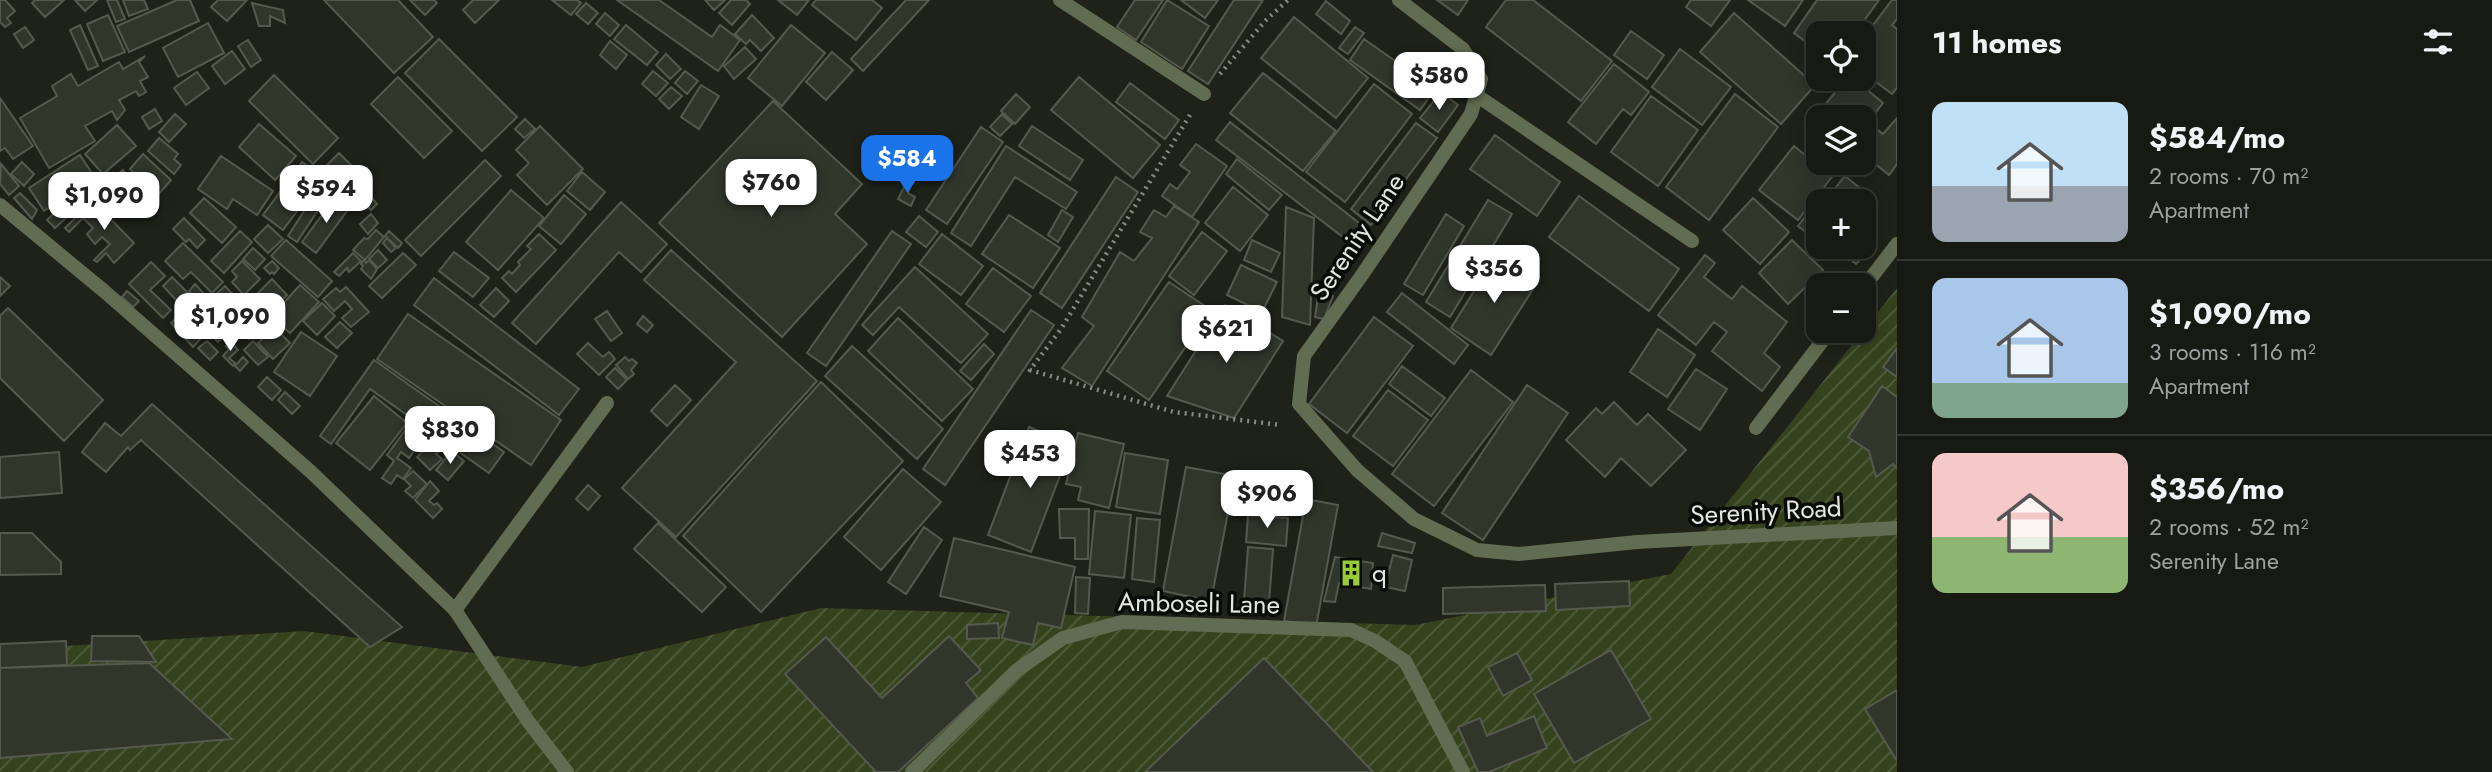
<!DOCTYPE html>
<html lang="en">
<head>
<meta charset="utf-8">
<style>
  :root { --surface:#161a12; --page:#232720; --text:#f1f3f6; --muted:#9ea19f; --line:#353832; --accent:#1a73e8 }
  body { margin:0; font-family:Jost,sans-serif; background:var(--page); color:var(--text); height:100vh; display:flex; flex-direction:column; font-size:26px; white-space:nowrap }
  * { box-sizing:border-box; margin:0 }
  p { font-size:23px; color:var(--muted) }
  .icon { flex:none; width:38px; height:38px; fill:none; stroke:currentColor; stroke-width:2; stroke-linecap:round; stroke-linejoin:round }
  .map { position:relative; flex:1; overflow:hidden }
  .sheet { display:flex; flex-direction:column; background:var(--surface); width:595px }
  .sheet>* { flex:none }
  .tools { position:absolute; left:1806px; top:21px; display:grid; gap:14px }
  .tools a { display:grid; place-items:center; width:70px; height:70px; border-radius:14px; background:var(--surface); box-shadow:0 4px 18px #0003,0 0 0 2px var(--line); font-size:35px }
  .price { position:absolute; translate:-50% -60px; padding:0 16px; border-radius:14px; background:#fff; color:#222; font-size:23px; line-height:46px; filter:drop-shadow(0 2px 4px #0008) }
  .price::after { content:''; position:absolute; left:50%; top:42px; width:21px; height:16px; margin-left:-10px; background:inherit; clip-path:polygon(0 0,100% 0,50% 100%) }
  .price.active { background:var(--accent); color:#fff }
  ul { padding:0; list-style:none }
  li { display:flex; align-items:center; gap:21px; height:175px; padding:0 35px }
  li+li { border-top:2px solid var(--line) }
  li span { display:grid; place-items:center; flex:none; width:196px; height:140px; border-radius:14px; color:#555 }
  li>.icon { margin-inline-start:auto }
  span .icon { width:84px; height:84px; fill:#fffc; stroke-width:1 }
  li b { font-size:30px }
  h2 { display:flex; justify-content:space-between; align-items:center; height:84px; padding:0 35px; font-size:30px }
  main { display:flex; flex:1; min-height:0 }
  .map>svg:first-child { display:block }
  .garden { fill:url(#garden-furrows) }
  .building { fill:#31362b; stroke:#555a4e; stroke-width:2 }
  .lines { fill:none; stroke-linecap:round; stroke-linejoin:round }
  .path { stroke:#898c84; stroke-width:4.5; stroke-dasharray:2 5; stroke-linecap:butt }
  .service { stroke:#616d52; stroke-width:14 }
  .minor { stroke:#616d52; stroke-width:14 }
  .labels { text-anchor:middle; dominant-baseline:central; stroke-width:7; stroke-linejoin:round; paint-order:stroke }
  .street-label { font-size:26px; fill:#e4e7e0; stroke:#090b07 }
  .poi-label { font-size:26px; fill:#e4e7e0; stroke:#090b07; text-anchor:start }
</style>
</head>
<body>
<main>
<div class="map">
<svg width="1897" height="772" viewBox="0 0 1897 772">
  <defs>
    <pattern id="garden-furrows" width="10" height="10" patternUnits="userSpaceOnUse" patternTransform="scale(1.75)"><rect width="10" height="10" fill="#34431d"/><path d="M-1 1l2-2M0 10L10 0M9 11l2-2" fill="none" stroke="#515e3e"/></pattern>
  </defs>
  <rect width="100%" height="100%" fill="#1e2218"/>
  <path class="garden" d="M1897 288V772H0V650L304 631 582 667 821 608 1415 625 1671 574Z"/>
  <path class="building" d="M0 0H5L15 11 7 18 11 23 5 27 0 22Z
    M35 0H64L45 17 32 3Z
    M75 0H97L85 11Z
    M107 0H117L125 19 116 22Z
    M123 0H144L148 9 129 16Z
    M177 0H190L199 21 129 52 117 26Z
    M218 0H247L227 21 211 7Z
    M324 0H398L433 37 394 73Z
    M410 0H434L437 3 425 15Z
    M473 0H499L475 23 463 10Z
    M552 0H577L581 3 571 15Z
    M617 0H659L712 37 720 25 740 40 718 71Z
    M705 0H725L714 10Z
    M731 0H746L750 4 732 25 719 13Z
    M778 0H809L797 15Z
    M816 0H872L882 8 856 40 812 5Z
    M906 0H929L863 71 851 59Z
    M1135 0H1163L1136 40 1117 27Z
    M1167 0 1209 26 1182 69 1141 42Z
    M1181 0H1218L1205 18Z
    M1234 0H1263L1208 84 1188 71Z
    M1437 0H1468L1458 15Z
    M1506 0H1533L1612 61 1581 101 1486 27Z
    M1691 0H1730L1711 26 1686 7Z
    M1748 0H1803L1785 26Z
    M1817 0H1879L1855 33H1818V51L1794 33Z
    M1892 0H1897V19L1892 25 1897 29V88L1892 94 1864 73V37Z
    M1326 1 1350 21 1341 34 1316 14Z
    M252 3 283 10 285 23 270 16V26H259Z
    M586 3 598 13 588 24 576 14Z
    M605 13 619 25 610 36 596 24Z
    M1734 13 1815 85 1781 124 1700 52Z
    M108 15 125 52 103 61 87 24Z
    M752 15 774 38 761 51 750 40 746 44 735 34Z
    M1294 17 1368 78 1336 118 1261 58Z
    M208 23 224 53 178 77 163 48Z
    M80 25 98 66 88 70 70 30Z
    M626 25 658 52 647 65 614 39Z
    M791 25 825 53 782 106 748 78Z
    M25 27 34 40 23 48 14 34Z
    M1355 27 1364 33 1348 54 1339 48Z
    M1631 31 1664 55 1647 79 1614 55Z
    M439 39 517 117 482 151 405 73Z
    M1364 39 1435 89 1420 110 1350 60Z
    M248 40 261 60 251 67 238 46Z
    M610 41 627 55 616 69 600 55Z
    M745 47 756 59 734 79 724 66Z
    M1680 49 1731 87 1702 125 1652 87Z
    M232 51 245 69 225 84 212 66Z
    M832 52 853 70 826 100 806 82Z
    M666 54 681 69 670 79 656 65Z
    M145 56 139 62 148 77 140 81 146 92 139 96 136 91 119 100 125 110 117 120 112 111 85 126 95 141 49 168 20 118 57 96 52 86 71 74 78 86 119 62 123 69Z
    M1614 64 1649 92 1631 115 1623 109 1596 144 1568 122Z
    M653 71 668 83 656 96 642 84Z
    M685 71 698 81 687 94 675 83Z
    M197 72 209 88 186 105 174 88Z
    M1263 73 1336 131 1303 171 1230 113Z
    M274 75 338 138 313 164 249 101Z
    M398 77 452 131 424 158 371 104Z
    M1079 77 1160 145 1133 178 1051 110Z
    M1846 79H1854L1883 103 1868 122 1883 134 1897 118V164L1889 175 1864 155V117L1818 118 1816 116Z
    M1130 83 1179 120 1165 139 1116 102Z
    M1374 84 1412 114 1345 202 1306 172Z
    M701 85 719 96 699 129 681 117Z
    M671 87 682 96 669 109 659 99Z
    M1441 92 1458 105 1438 132 1420 118Z
    M1016 94 1030 107 1015 124 1001 111Z
    M1735 94 1778 127 1709 220 1666 187Z
    M1651 96 1698 130 1658 186 1611 152Z
    M0 98 33 146 13 159 5 148 0 151Z
    M773 101 862 184 835 214 867 244 782 337 659 223Z
    M155 109 162 121 149 129 142 117Z
    M175 114 186 124 169 142 159 132Z
    M1002 114 1012 124 1000 136 990 127Z
    M525 119 535 129 524 138 515 129Z
    M1230 122 1368 230 1356 247 1216 140Z
    M1416 123 1437 138 1371 225 1351 209Z
    M259 124 296 156 275 180 239 147Z
    M117 125 136 146 103 174 85 154Z
    M540 126 583 169 547 205 517 175 529 163 516 150Z
    M1032 126 1083 160 1070 180 1019 146Z
    M981 127 1003 142 947 224 926 210Z
    M1495 135 1560 182 1537 216 1470 169Z
    M159 138 178 154 174 159 181 165 174 174 148 151Z
    M1196 144 1227 166 1192 217 1162 196 1170 184 1177 189 1190 172 1180 165Z
    M1006 146 1077 192 1066 209 1015 177 971 246 951 233Z
    M1794 146 1832 177 1798 220 1759 190Z
    M339 153 359 173 343 189 323 169Z
    M143 154 171 180 158 195 130 169Z
    M80 155 97 181 85 189 93 200 69 215 60 201 44 211 29 188Z
    M221 156 273 191 257 215 233 199 227 209 198 189Z
    M1237 159 1282 195 1269 210 1226 174Z
    M485 160 501 176 421 256 405 240Z
    M22 162 34 174 24 186 11 174Z
    M302 162 323 176 283 230 263 215Z
    M1 164 19 186 9 195 0 184Z
    M123 170 143 194 114 216 95 193Z
    M582 172 605 192 590 210 567 191Z
    M1845 176 1872 198 1864 208V201H1825Z
    M1116 177 1138 192 1062 308 1040 293Z
    M324 180 334 186 297 242 288 236Z
    M906 183 911 185 908 193 915 197 911 206 898 199Z
    M1233 187 1268 215 1240 251 1205 223Z
    M365 190 377 204 371 210 361 200 364 197 361 193Z
    M511 190 544 218 498 270 466 242Z
    M20 193 37 210 32 219 14 198Z
    M564 195 586 214 561 244 539 226Z
    M336 196 350 207 316 253 302 242Z
    M1579 196 1679 269 1649 311 1549 237Z
    M204 198 236 227 222 243 190 213Z
    M1753 198 1789 232 1760 264 1723 230Z
    M1488 200 1512 214 1450 317 1426 302Z
    M93 201 134 243 114 263 106 253 97 262 94 260 110 244 102 237 95 244 87 234 93 228 83 218 69 232 65 228Z
    M621 202 667 244 641 272 619 252 536 344 512 323Z
    M1174 206 1199 222 1092 386 1062 368 1094 326 1082 317 1120 252 1134 261 1152 238 1140 232 1154 210 1166 217Z
    M1286 207 1314 218 1310 325 1282 317Z
    M58 209 67 217 55 228 47 220Z
    M1062 210 1073 217 1058 242 1048 235Z
    M1809 212 1818 219V242L1798 226Z
    M371 214 378 223 368 234 360 224Z
    M1446 214 1464 226 1423 295 1404 284Z
    M1009 215 1060 248 1033 288 982 254Z
    M919 216 938 232 926 247 906 232Z
    M184 218 205 240 197 248 189 239 186 242 173 229Z
    M268 225 283 239 268 253 254 239Z
    M376 230 384 237 365 260 353 250 364 238 368 239Z
    M240 231 252 242 224 273 211 261Z
    M389 231 402 243 398 248 385 236Z
    M892 231 911 244 826 366 807 353Z
    M1202 232 1227 251 1194 295 1169 276Z
    M539 234 556 250 516 292 502 278 509 271 512 274 520 265 518 262 531 249 527 246Z
    M942 234 983 266 961 295 919 264Z
    M387 238 396 248 391 252 383 243Z
    M286 240 332 281 318 297 271 256Z
    M1252 240 1280 253 1271 272 1244 260Z
    M1792 240 1823 270 1788 304 1759 273Z
    M183 243 223 282 212 293 191 272 183 279 165 261Z
    M1844 247H1851L1862 258 1856 264 1840 251Z
    M253 248 265 259 255 270 243 259Z
    M378 250 387 260 378 268 369 259Z
    M671 250 817 381 676 537 622 488 736 362 644 280Z
    M454 252 489 278 473 297 439 271Z
    M353 253 361 261 349 272 347 268 339 276 334 272Z
    M403 253 416 265 382 298 369 286Z
    M1705 255 1715 263 1704 277 1732 299 1742 286 1787 322 1764 353 1780 367 1762 391 1712 351 1727 332 1714 322 1696 345 1658 315Z
    M1496 256 1537 283 1491 355 1451 328Z
    M364 260 366 263 369 260 377 269 371 279 361 269 363 266 361 264Z
    M242 261 260 279 244 295 232 282 237 277 232 271Z
    M272 261 279 268 274 274 272 272 270 274 264 268Z
    M151 262 165 276 150 290 171 310 163 318 129 284Z
    M1241 265 1277 282 1262 312 1227 295Z
    M915 267 988 334 961 363 899 307 873 335 862 325Z
    M993 268 1031 296 1004 332 966 304Z
    M0 277 10 286 0 296Z
    M172 277 188 293 178 302 163 286Z
    M434 278 579 389 559 415 414 305Z
    M272 279 287 295 268 314 253 298Z
    M1169 282 1211 310 1149 400 1107 371Z
    M195 284 214 305 207 311 189 291Z
    M300 285 319 302 290 333 271 317Z
    M225 286 240 302 234 308 223 296 218 301 214 296Z
    M346 287 369 312 351 327 342 318 352 309 345 301 334 311 323 299 336 288 340 292Z
    M496 288 509 301 494 317 480 305Z
    M1319 290 1333 296 1324 319 1315 317Z
    M127 291 139 301 133 307 122 297Z
    M1402 293 1468 345 1454 364 1387 312Z
    M322 303 335 316 317 335 303 321Z
    M218 304 237 323 218 342 199 323Z
    M1225 305 1283 341 1234 418 1167 396Z
    M8 308 103 400 64 441 0 378V316Z
    M1031 310 1054 325 945 485 923 469Z
    M607 311 622 333 611 341 595 319Z
    M253 312 264 324 249 339 238 327Z
    M180 314 202 337 193 347 171 323Z
    M408 314 561 420 531 465 377 359Z
    M643 316 653 325 647 332 637 324Z
    M1374 317 1413 346 1347 433 1309 404Z
    M898 318 973 389 942 421 868 351Z
    M340 322 352 333 337 348 325 337Z
    M274 327 290 343 273 359 258 343Z
    M1658 329 1695 355 1667 397 1630 372Z
    M301 332 337 356 310 396 274 372Z
    M207 341 218 352 210 360 198 348Z
    M253 341 268 357 258 365 244 350Z
    M231 342 238 350 229 358 235 363 233 366 223 356 229 349 226 346Z
    M588 343 603 357 609 352 615 359 599 375 577 354Z
    M984 344 994 354 971 380 960 371Z
    M852 346 943 429 917 459 825 376Z
    M1897 348V377L1883 367Z
    M243 357 248 362 240 371 235 366Z
    M625 357 629 361 632 359 637 363 631 370 634 374 628 379 616 365Z
    M374 360 504 452 489 473 370 389 331 444 320 436Z
    M1402 366 1445 398 1431 416 1389 384Z
    M615 368 627 380 618 389 606 377Z
    M1696 369 1727 389 1700 430 1668 409Z
    M1471 370 1513 402 1434 506 1392 474Z
    M267 377 281 390 272 400 258 387Z
    M821 382 903 461 761 612 683 536Z
    M675 385 691 400 667 426 651 411Z
    M1527 385 1568 413 1483 540 1442 513Z
    M1882 386 1897 397V468L1893 464 1876 477 1869 451 1848 437Z
    M1388 390 1428 420 1393 466 1353 436Z
    M285 392 300 406 292 414 278 400Z
    M374 396 407 423 370 470 336 443Z
    M1614 402 1637 425 1648 414 1686 450 1651 486 1621 458 1605 477 1566 440 1596 408 1602 414Z
    M152 404 402 627 370 647 141 440 130 450 128 447 106 472 82 452 105 423 121 436Z
    M417 425 427 432 409 458 401 452 397 458 411 468 403 479 397 475 391 484 382 478 394 461 387 455 406 429 412 433Z
    M1029 427 1072 444 1031 552 988 535Z
    M1078 433 1124 444 1109 508 1078 500 1081 487 1066 484Z
    M435 439 443 447 436 454 442 459 430 470 417 457Z
    M452 451 464 461 448 480 436 470Z
    M59 452 62 493 0 498V457Z
    M1125 453 1168 460 1160 514 1116 507Z
    M1186 467 1235 476 1211 601 1163 591Z
    M903 469 941 502 881 570 844 537Z
    M413 471 427 484 413 498 405 491 411 486 404 479Z
    M430 481 439 491 429 501 434 505 437 503 442 509 433 518 415 500Z
    M588 485 600 496 588 510 576 499Z
    M1251 492 1291 497 1289 513 1249 509Z
    M1306 499 1338 505 1316 627 1284 621Z
    M1059 509H1089L1088 559H1075V538H1060Z
    M1095 511 1131 515 1124 578 1089 574Z
    M1248 515 1288 518 1286 546 1246 542Z
    M1137 518 1160 520 1154 582 1132 579Z
    M658 523 726 587 702 612 634 549Z
    M924 527 942 540 906 594 888 582Z
    M0 533H32L61 562V574L0 575Z
    M1382 533 1415 543 1412 553 1378 546Z
    M954 538 1075 567 1061 628 1038 623 1033 645 1002 638 1009 612 940 596Z
    M1248 547 1273 549 1269 603 1244 601Z
    M1393 555 1412 560 1405 591 1385 587Z
    M1335 557 1373 563 1371 589 1339 583 1335 602 1324 601Z
    M1076 577 1090 578 1088 614 1075 613Z
    M1629 581 1630 606 1556 610 1555 584Z
    M1545 585 1546 611 1443 614V588Z
    M998 623 999 638 967 639V625Z
    M92 636H139L156 662 91 661Z
    M949 636 981 670 966 683 978 698 898 772H876L785 674 826 637 882 698Z
    M66 641 67 665 0 668V644Z
    M1611 650 1651 719 1574 763 1534 694Z
    M1517 653 1532 680 1503 696 1488 667Z
    M1264 658 1373 772H1145Z
    M149 663 232 739 0 758V668Z
    M1897 690V761L1865 709Z
    M1534 716 1547 748 1489 772H1478L1458 727 1480 718 1487 736Z"/>
  <g class="lines">
    <path class="path" d="M1220 74 1265 21 1288 0
      M1190 115 1061 329 1030 370 1174 412 1281 425"/>
    <path class="service" d="M1476 95 1692 241
      M455 610 607 403"/>
    <path class="minor" d="M1060 0 1204 94
      M1399 0 1463 49 1481 79 1471 114 1362 275 1304 356 1299 404 1357 470 1414 519 1477 550 1519 554 1637 542 1897 528
      M0 205 104 291 310 471 455 610 528 721 567 772
      M1864 287 1897 244
      M1756 428 1830 331
      M912 772 1016 671 1063 638 1122 622 1351 630 1375 641 1405 661 1463 772"/>
  </g>
  <defs>
    <g id="building-bare" transform="scale(2.1)"><path d="M-4-6H4V6H1V3H-1V6H-4ZM-2.5-4.3h1.7v1.8h-1.7ZM.8-4.3h1.7v1.8H.8ZM-2.5-1h1.7V.8h-1.7ZM.8-1h1.7V.8H.8Z" fill="#98cb37" stroke="#090b07" stroke-width="2.5" paint-order="stroke"/></g>
  </defs>
  <g fill-rule="evenodd">
    <use href="#building-bare" x="1351" y="573"/>
  </g>
  <g class="labels">
    <g class="street-label">
      <text transform="translate(1357 237) rotate(-56)">Serenity Lane</text>
      <text transform="translate(1766 511) rotate(-3)">Serenity Road</text>
      <text transform="translate(1199 603) rotate(1)">Amboseli Lane</text>
    </g>
    <g class="poi-label">
      <text x="1372" y="573">q</text>
    </g>
  </g>
</svg>
<div class="tools">
<a><svg class="icon" aria-label="locate" viewBox="0 0 24 24"><circle cx="12" cy="12" r="6"/><path d="M12 2v4M12 18v4M2 12h4M18 12h4"/></svg></a>
<a><svg class="icon" aria-label="layers" viewBox="0 0 24 24"><path d="M12 4l9 5-9 5-9-5zM3 14l9 5 9-5"/></svg></a>
<a>+</a>
<a>−</a>
</div>
<b class="price" style="left:1439px;top:112px">$580</b>
<b class="price active" style="left:907px;top:195px">$584</b>
<b class="price" style="left:771px;top:219px">$760</b>
<b class="price" style="left:326px;top:225px">$594</b>
<b class="price" style="left:104px;top:232px">$1,090</b>
<b class="price" style="left:1494px;top:305px">$356</b>
<b class="price" style="left:230px;top:353px">$1,090</b>
<b class="price" style="left:1226px;top:365px">$621</b>
<b class="price" style="left:450px;top:466px">$830</b>
<b class="price" style="left:1030px;top:490px">$453</b>
<b class="price" style="left:1267px;top:530px">$906</b>
</div>
<section class="sheet">
<h2>11 homes<svg class="icon" aria-label="filters" viewBox="0 0 24 24"><path d="M4 7h16M4 17h16"/><circle cx="9" cy="7" r="2"/><circle cx="15" cy="17" r="2"/></svg></h2>
<ul>
<li><span style="background:linear-gradient(#bfe0f5 60%,#9aa5b1 0)"><svg class="icon" aria-label="home" viewBox="0 0 24 24"><path d="M3 11l9-7 9 7M6 9v11h12V9"/></svg></span><div><b>$584/mo</b><p>2 rooms · 70 m²</p><p>Apartment</p></div></li>
<li><span style="background:linear-gradient(#a9c7e8 75%,#7fa58c 0)"><svg class="icon" aria-label="home" viewBox="0 0 24 24"><path d="M3 11l9-7 9 7M6 9v11h12V9"/></svg></span><div><b>$1,090/mo</b><p>3 rooms · 116 m²</p><p>Apartment</p></div></li>
<li><span style="background:linear-gradient(#f6c9c9 60%,#8fb573 0)"><svg class="icon" aria-label="home" viewBox="0 0 24 24"><path d="M3 11l9-7 9 7M6 9v11h12V9"/></svg></span><div><b>$356/mo</b><p>2 rooms · 52 m²</p><p>Serenity Lane</p></div></li>
</ul>
</section>
</main>
</body>
</html>
